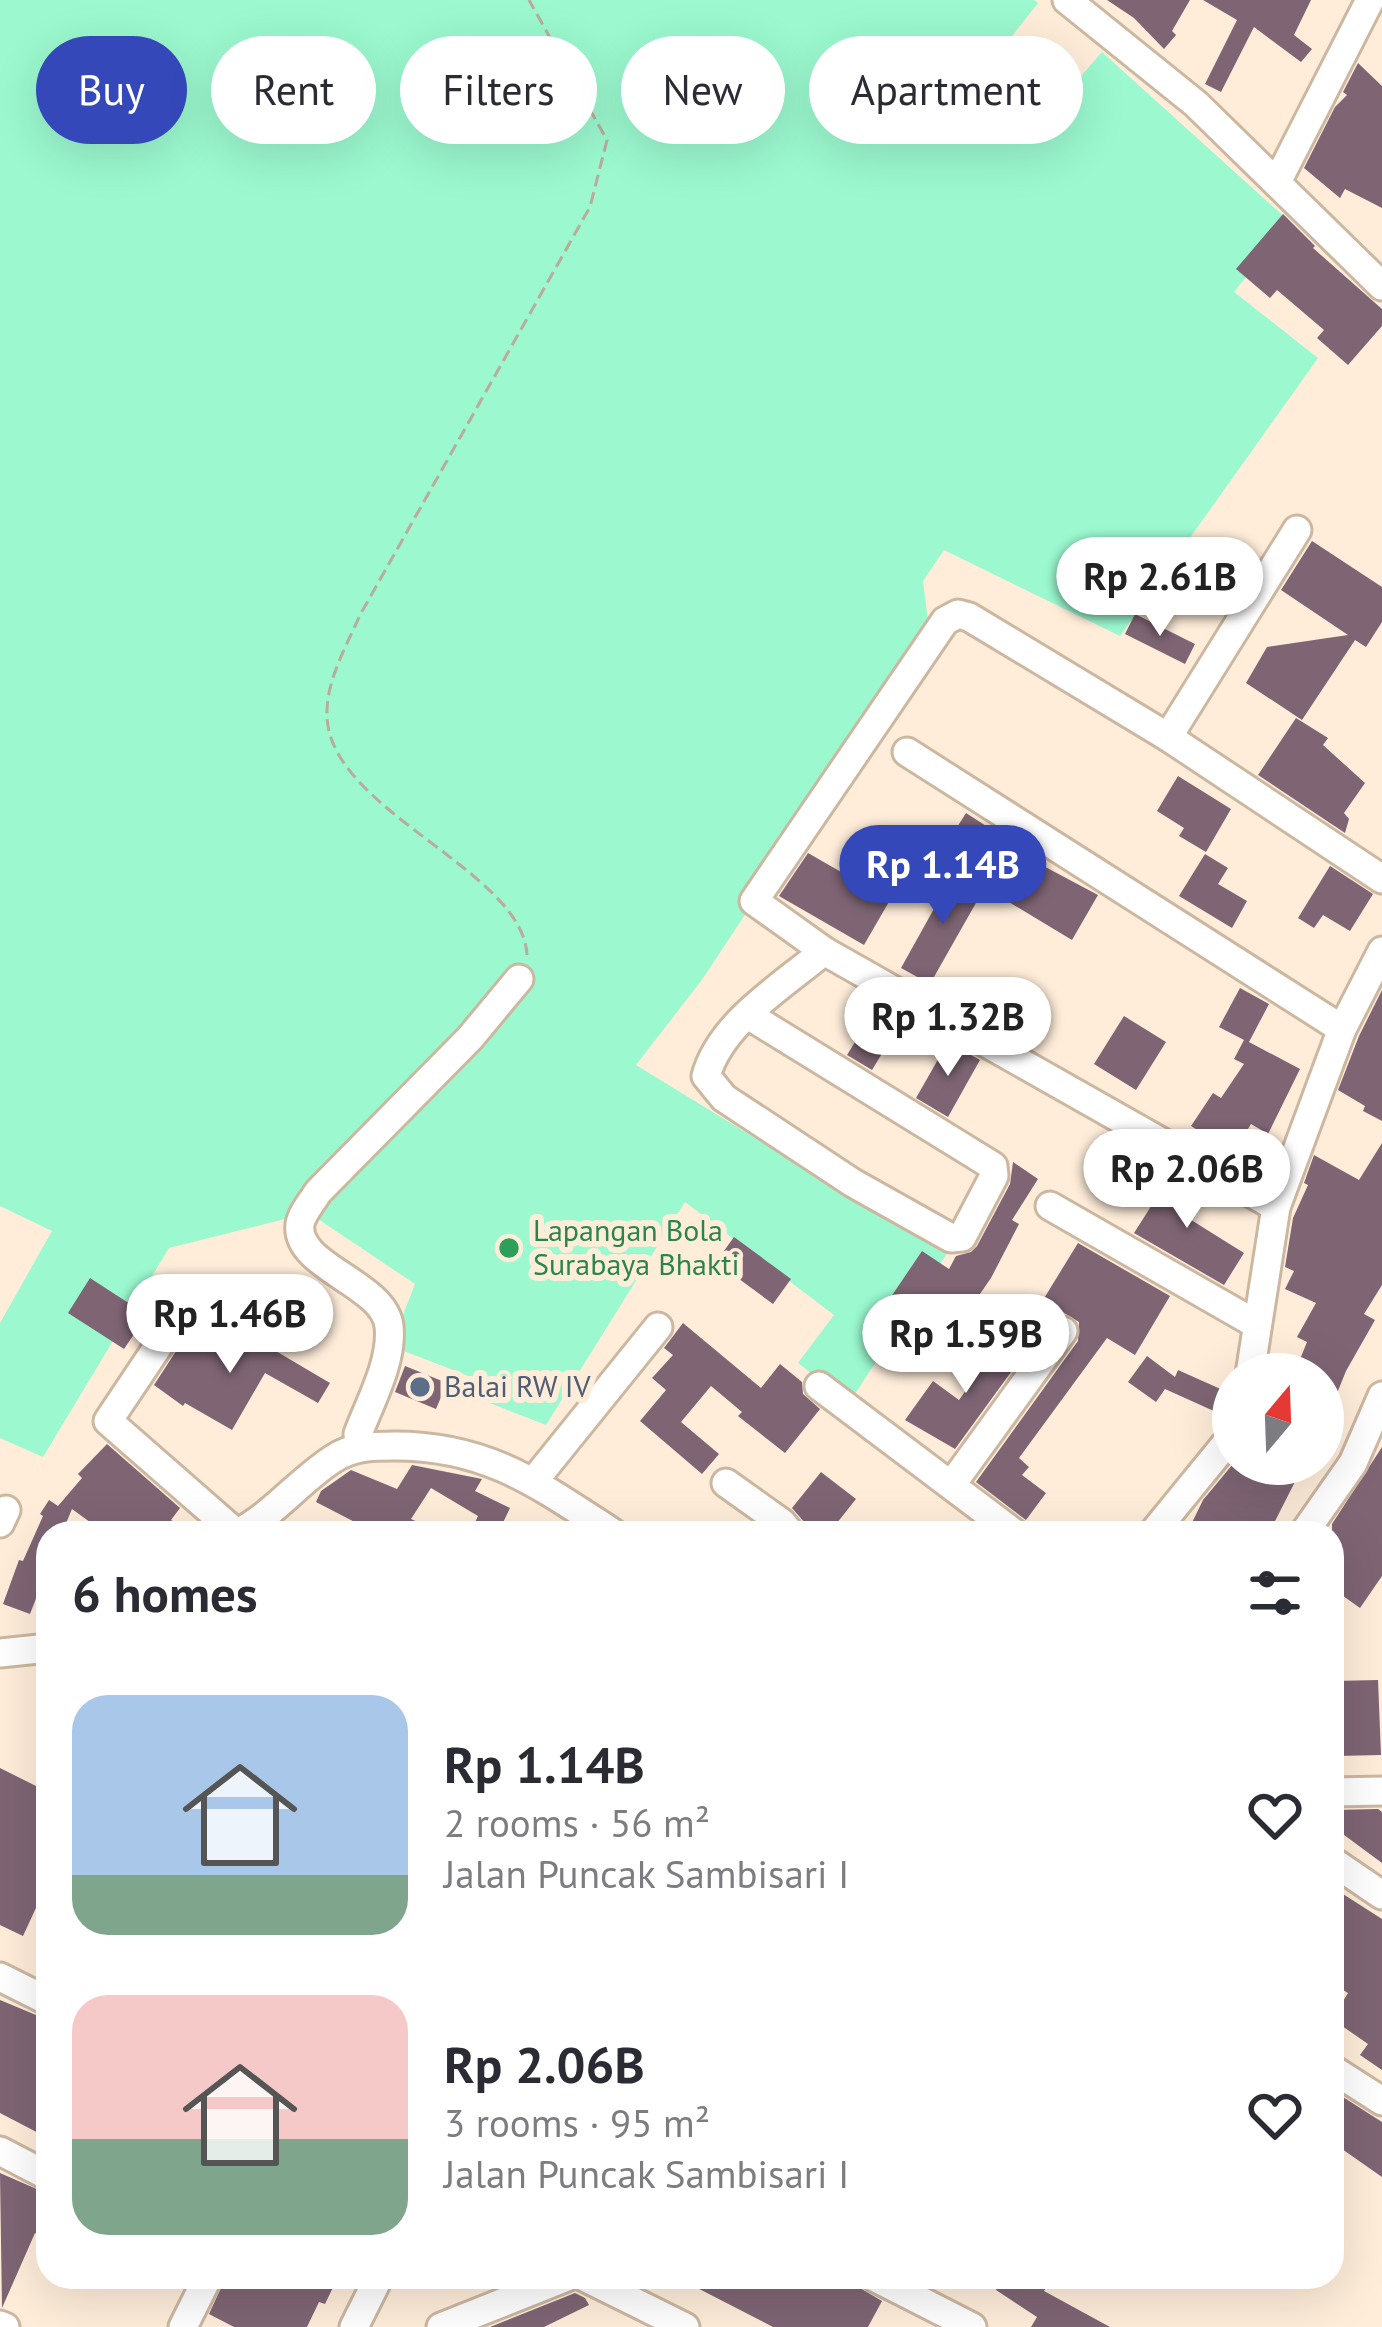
<!DOCTYPE html>
<meta charset="utf-8">
<style>
:root{--surface:#fff;--page:#f7f7f7;--text:#2b2b33;--muted:#7c7c81;--accent:#3448ba}
body{margin:0;font-family:"PT Sans",sans-serif;background:var(--page);color:var(--text);height:100vh;display:flex;flex-direction:column;font-size:45px;white-space:nowrap}
*{box-sizing:border-box;margin:0}
p{font-size:39px;color:var(--muted)}
.icon{flex:none;width:66px;height:66px;fill:none;stroke:currentColor;stroke-width:2;stroke-linecap:round;stroke-linejoin:round}
.map{position:relative;flex:1;overflow:hidden}
.panel{position:absolute;left:36px;top:1521px;width:1308px;height:768px;display:flex;flex-direction:column;background:var(--surface);border-radius:36px;box-shadow:0 12px 48px #0002}
.panel>*{flex:none}
.banner{position:absolute;left:36px;top:36px;width:1311px;height:108px;display:flex;gap:24px}
.needle{width:78px;rotate:19deg}
.tools{position:absolute;left:1212px;top:1353px;display:grid;gap:24px}
.tools a{display:grid;place-items:center;width:132px;height:132px;border-radius:50%;background:var(--surface);box-shadow:0 12px 48px #0002;font-size:60px}
.price{position:absolute;translate:-50% -102px;padding:0 27px;border-radius:42px;background:#fff;color:#222;font-size:39px;line-height:78px;filter:drop-shadow(0 3px 6px #0008)}
.price::after{content:'';position:absolute;left:50%;top:72px;width:36px;height:27px;margin-left:-18px;background:inherit;clip-path:polygon(0 0,100% 0,50% 100%)}
.price.on{background:var(--accent);color:#fff}
ul{padding:0;list-style:none}
li{display:flex;align-items:center;gap:36px;height:300px;padding:0 36px}
li span{display:grid;place-items:center;flex:none;width:336px;height:240px;border-radius:36px;color:#555}
li>.icon{margin-inline-start:auto}
span .icon{width:144px;height:144px;fill:#fffc;stroke-width:1}
li b{font-size:51px}
h2{display:flex;justify-content:space-between;align-items:center;height:144px;padding:0 36px;font-size:51px}
.chip{padding:0 42px;border-radius:54px;background:var(--surface);box-shadow:0 12px 48px #0002;font-size:42px;line-height:108px}
.chip.on{background:var(--accent);color:#fff}
.map>svg:first-child{display:block}
.green{fill:#9bf8cf}
.building{fill:#7f6574}
.lines{fill:none;stroke-linecap:round;stroke-linejoin:round}
.minor-casing{stroke:#ccb7a0;stroke-width:33}
.path{stroke:#baac9c;stroke-width:3;stroke-dasharray:12 6;stroke-linecap:butt}
.minor{stroke:#fff;stroke-width:27}
.leisure-dot{fill:#2e9e5b;stroke:#ffedda;stroke-width:4.5}
.service-dot{fill:#5c6f8a;stroke:#ffedda;stroke-width:4.5}
.labels{text-anchor:middle;stroke-width:12;stroke-linejoin:round;paint-order:stroke}
.leisure-label{font-size:30px;fill:#27864d;stroke:#ffedda;text-anchor:start}
.service-label{font-size:30px;fill:#4e5e75;stroke:#ffedda;text-anchor:start}
</style>
<div class="map">
<svg width="1382" height="2327" viewBox="0 0 1382 2327">
<rect width="100%" height="100%" fill="#ffedda"/>
<path class="green" d="M0,0H1034L1038,3L991,63L1055,106L1102,52L1290,222L1234,292L1318,358L1120,636L944,550L923,581L928,621L858,744L701,981L636,1065L900,1227L908,1218L952,1246L849,1403L798,1363L834,1315L685,1202L546,1425L464,1393L471,1377L391,1346L415,1284L309,1213L169,1248L43,1457L0,1438V1323L52,1231L0,1206Z"/>
<g class="building">
<path d="M1107,0H1190L1172,31L1176,35L1164,49L1134,18Z"/>
<path d="M1203,0H1311L1294,35L1312,49L1301,62L1254,27L1221,92L1205,84L1237,20Z"/>
<path d="M1358,63L1382,86V208L1345,189L1340,198L1304,168L1335,107L1347,95L1343,92Z"/>
<path d="M1283,214L1315,246L1313,248L1382,309V326L1348,365L1317,338L1324,330L1277,290L1270,298L1236,269Z"/>
<path d="M1312,541L1382,587V622L1366,647L1355,640L1302,720L1246,683L1267,647L1348,635L1281,590Z"/>
<path d="M1135,614L1195,644L1185,664L1125,634Z"/>
<path d="M1296,718L1328,738L1323,745L1365,783L1344,813L1349,819L1345,833L1258,775Z"/>
<path d="M1178,776L1231,809L1206,852L1179,836L1184,828L1157,811Z"/>
<path d="M966,813L994,831L973,866L944,848Z"/>
<path d="M1021,846L1038,857L1036,862L1098,895L1072,940L994,893Z"/>
<path d="M808,853L890,900L864,945L779,896Z"/>
<path d="M1205,854L1228,868L1218,884L1247,901L1232,928L1179,896Z"/>
<path d="M1330,866L1373,894L1350,931L1323,915L1314,928L1298,918Z"/>
<path d="M955,871L985,887L930,984L901,968Z"/>
<path d="M1240,988L1269,1004L1249,1042L1300,1069L1268,1134L1251,1124L1237,1147L1218,1137L1215,1141L1191,1126L1213,1093L1221,1098L1244,1064L1234,1059L1244,1040L1219,1027Z"/>
<path d="M1382,990V1121L1363,1111L1365,1106L1338,1090L1359,1036Z"/>
<path d="M879,1003L904,1017L872,1070L847,1055Z"/>
<path d="M1124,1016L1166,1042L1136,1090L1094,1064Z"/>
<path d="M948,1042L980,1060L948,1117L916,1098Z"/>
<path d="M1382,1143V1285L1364,1314L1375,1320L1346,1371L1323,1428V1374H1294L1307,1342L1297,1337L1316,1303L1285,1289L1294,1271L1285,1267L1293,1218L1308,1185L1304,1183L1314,1155L1359,1180Z"/>
<path d="M1013,1162L1038,1179L1012,1220L1019,1224L991,1278L933,1362L874,1322L922,1251L949,1269L956,1256L971,1252L977,1246L1010,1184Z"/>
<path d="M1169,1169L1204,1193L1188,1218L1244,1253L1224,1285L1134,1233L1164,1186L1159,1183Z"/>
<path d="M734,1237L791,1279L773,1304L716,1262Z"/>
<path d="M1078,1243L1170,1296L1135,1355L1107,1338L1019,1458L1029,1467L1022,1475L1046,1493L1026,1520L976,1482L1078,1341L1079,1322L1043,1300Z"/>
<path d="M90,1278L147,1315L124,1349L68,1313Z"/>
<path d="M683,1323L761,1388L780,1364L802,1382L803,1394L820,1409L785,1453L738,1416L742,1412L711,1386L681,1422L719,1454L702,1474L640,1421L666,1390L652,1378L673,1355L664,1348Z"/>
<path d="M193,1325L235,1354L247,1334L330,1383L318,1403L265,1373L232,1430L185,1403L183,1406L154,1385Z"/>
<path d="M1008,1331L1030,1346L955,1449L905,1420L933,1381L959,1400Z"/>
<path d="M1147,1356L1175,1377L1178,1370L1225,1391L1216,1412L1165,1389L1156,1402L1128,1382Z"/>
<path d="M405,1366L447,1383L436,1409L395,1392Z"/>
<path d="M107,1444L180,1508L171,1520L174,1522L164,1533H105L72,1509L62,1533H48V1568L30,1614L3,1604L19,1560L23,1561L43,1516L40,1514L49,1500L58,1506L82,1478L78,1474Z"/>
<path d="M1382,1447V1576L1360,1608L1332,1588V1524Z"/>
<path d="M1233,1464H1304L1269,1533L1250,1526L1246,1533H1187L1203,1500Z"/>
<path d="M412,1465L482,1479L475,1491L510,1508L498,1533H470L478,1516L431,1488L411,1519L443,1533H376L316,1502L321,1491L351,1470L397,1489Z"/>
<path d="M821,1472L856,1499L829,1533H821L805,1523L792,1508Z"/>
<path d="M1378,1680L1381,1755L1336,1756L1334,1681Z"/>
<path d="M0,1768L48,1792V1900L41,1897L23,1936L0,1925Z"/>
<path d="M1378,1809L1382,1812V1863L1332,1826L1335,1810Z"/>
<path d="M1332,1887L1382,1919V2070L1360,2055L1368,2044L1332,2019L1348,1993L1332,1983V1960L1343,1940L1332,1933Z"/>
<path d="M0,2000L48,2020V2138L0,2113Z"/>
<path d="M1332,2090L1382,2122V2177L1332,2142Z"/>
<path d="M0,2173L48,2194V2215L39,2235L35,2233L2,2308Z"/>
<path d="M226,2277H338L325,2304L319,2302L307,2327H234L209,2314Z"/>
<path d="M676,2277H856L860,2288L882,2301L868,2327H773Z"/>
<path d="M1003,2277H1035L1048,2284L1044,2291L1110,2327H1031L1037,2317L996,2290Z"/>
<path d="M575,2293L585,2298L589,2305L544,2327H490Z"/>
</g>
<g class="lines">
<defs>
<g id="minor">
<path d="M1067,0L1196,104L1382,286"/>
<path d="M1277,182L1370,0"/>
<path d="M1168,737L1297,530"/>
<path d="M907,752L1342,1029"/>
<path d="M748,1015L993,1166L994,1176L962,1237L951,1238L853,1183L724,1098L706,1076C721,1022 784,985 824,951"/>
<path d="M1050,1206L1256,1324"/>
<path d="M1276,1207L824,951L754,901L945,621L958,614L969,617L1168,737L1382,879"/>
<path d="M177,1318L108,1421L236,1533"/>
<path d="M1250,1374L1276,1207L1342,1029L1382,951"/>
<path d="M819,1386L1014,1533"/>
<path d="M359,1447L358,1434C370,1402 393,1361 389,1326C384,1283 294,1267 300,1224C302,1213 312,1202 318,1192L470,1038L519,979"/>
<path d="M533,1482L658,1327"/>
<path d="M726,1483L782,1523L790,1533"/>
<path d="M952,1484L1063,1331"/>
<path d="M0,1523L6,1510"/>
<path d="M238,1533C274,1514 299,1481 333,1459C352,1446 372,1446 395,1446C488,1446 539,1485 613,1533"/>
<path d="M1153,1533L1233,1435"/>
<path d="M1304,1533L1353,1463L1382,1396"/>
<path d="M0,1653L48,1648"/>
<path d="M1332,1792L1382,1791"/>
<path d="M1332,1861L1382,1895"/>
<path d="M0,1977L48,2001"/>
<path d="M1332,2069L1382,2101"/>
<path d="M0,2151L48,2176"/>
<path d="M584,2277L685,2327"/>
<path d="M874,2277L972,2327"/>
<path d="M0,2325L5,2327"/>
<path d="M183,2327L208,2277"/>
<path d="M354,2327L379,2277"/>
<path d="M441,2327L567,2277"/>
</g>
</defs>
<use href="#minor" class="minor-casing"/>
<path class="path" d="M527,955C523,869 324,809 327,712C327,679 347,645 360,615L590,207L607,140L529,0"/>
<use href="#minor" class="minor"/>
</g>
<circle class="leisure-dot" cx="509" cy="1248" r="12"/>
<circle class="service-dot" cx="420" cy="1387" r="12"/>
<g class="labels">
<g class="leisure-label">
<text x="533" y="1241">Lapangan Bola<tspan x="533" dy="34">Surabaya Bhakti</tspan></text>
</g>
<g class="service-label">
<text x="444" y="1397">Balai RW IV</text>
</g>
</g>
</svg>
<div class="tools">
<a><svg class="needle" viewBox="-14 -14 28 28"><path d="M0-13l5 13h-10z" fill="#e53935"/><path d="M0 13l5-13h-10z" fill="#7c7c81"/></svg></a>
</div>
<b class="price" style="left:1160px;top:639px">Rp 2.61B</b>
<b class="price on" style="left:943px;top:927px">Rp 1.14B</b>
<b class="price" style="left:948px;top:1079px">Rp 1.32B</b>
<b class="price" style="left:1187px;top:1231px">Rp 2.06B</b>
<b class="price" style="left:230px;top:1376px">Rp 1.46B</b>
<b class="price" style="left:966px;top:1396px">Rp 1.59B</b>
<div class="banner">
<a class="chip on">Buy</a>
<a class="chip">Rent</a>
<a class="chip">Filters</a>
<a class="chip">New</a>
<a class="chip">Apartment</a>
</div>
<section class="panel">
<h2>6 homes<svg class="icon" aria-label="filters" viewBox="0 0 24 24"><path d="M4 7h16M4 17h16"/><circle cx="9" cy="7" r="2"/><circle cx="15" cy="17" r="2"/></svg></h2>
<ul>
<li><span style="background:linear-gradient(#a9c7e8 75%,#7fa58c 0)"><svg class="icon" aria-label="home" viewBox="0 0 24 24"><path d="M3 11l9-7 9 7M6 9v11h12V9"/></svg></span><div><b>Rp 1.14B</b><p>2 rooms · 56 m²</p><p>Jalan Puncak Sambisari I</p></div><svg class="icon" aria-label="heart" viewBox="0 0 24 24"><path d="M12 20l-8-8c-3-5 5-10 8-4 3-6 11-1 8 4z"/></svg></li>
<li><span style="background:linear-gradient(#f6c9c9 60%,#7fa58c 0)"><svg class="icon" aria-label="home" viewBox="0 0 24 24"><path d="M3 11l9-7 9 7M6 9v11h12V9"/></svg></span><div><b>Rp 2.06B</b><p>3 rooms · 95 m²</p><p>Jalan Puncak Sambisari I</p></div><svg class="icon" aria-label="heart" viewBox="0 0 24 24"><path d="M12 20l-8-8c-3-5 5-10 8-4 3-6 11-1 8 4z"/></svg></li>
</ul>
</section>
</div>
